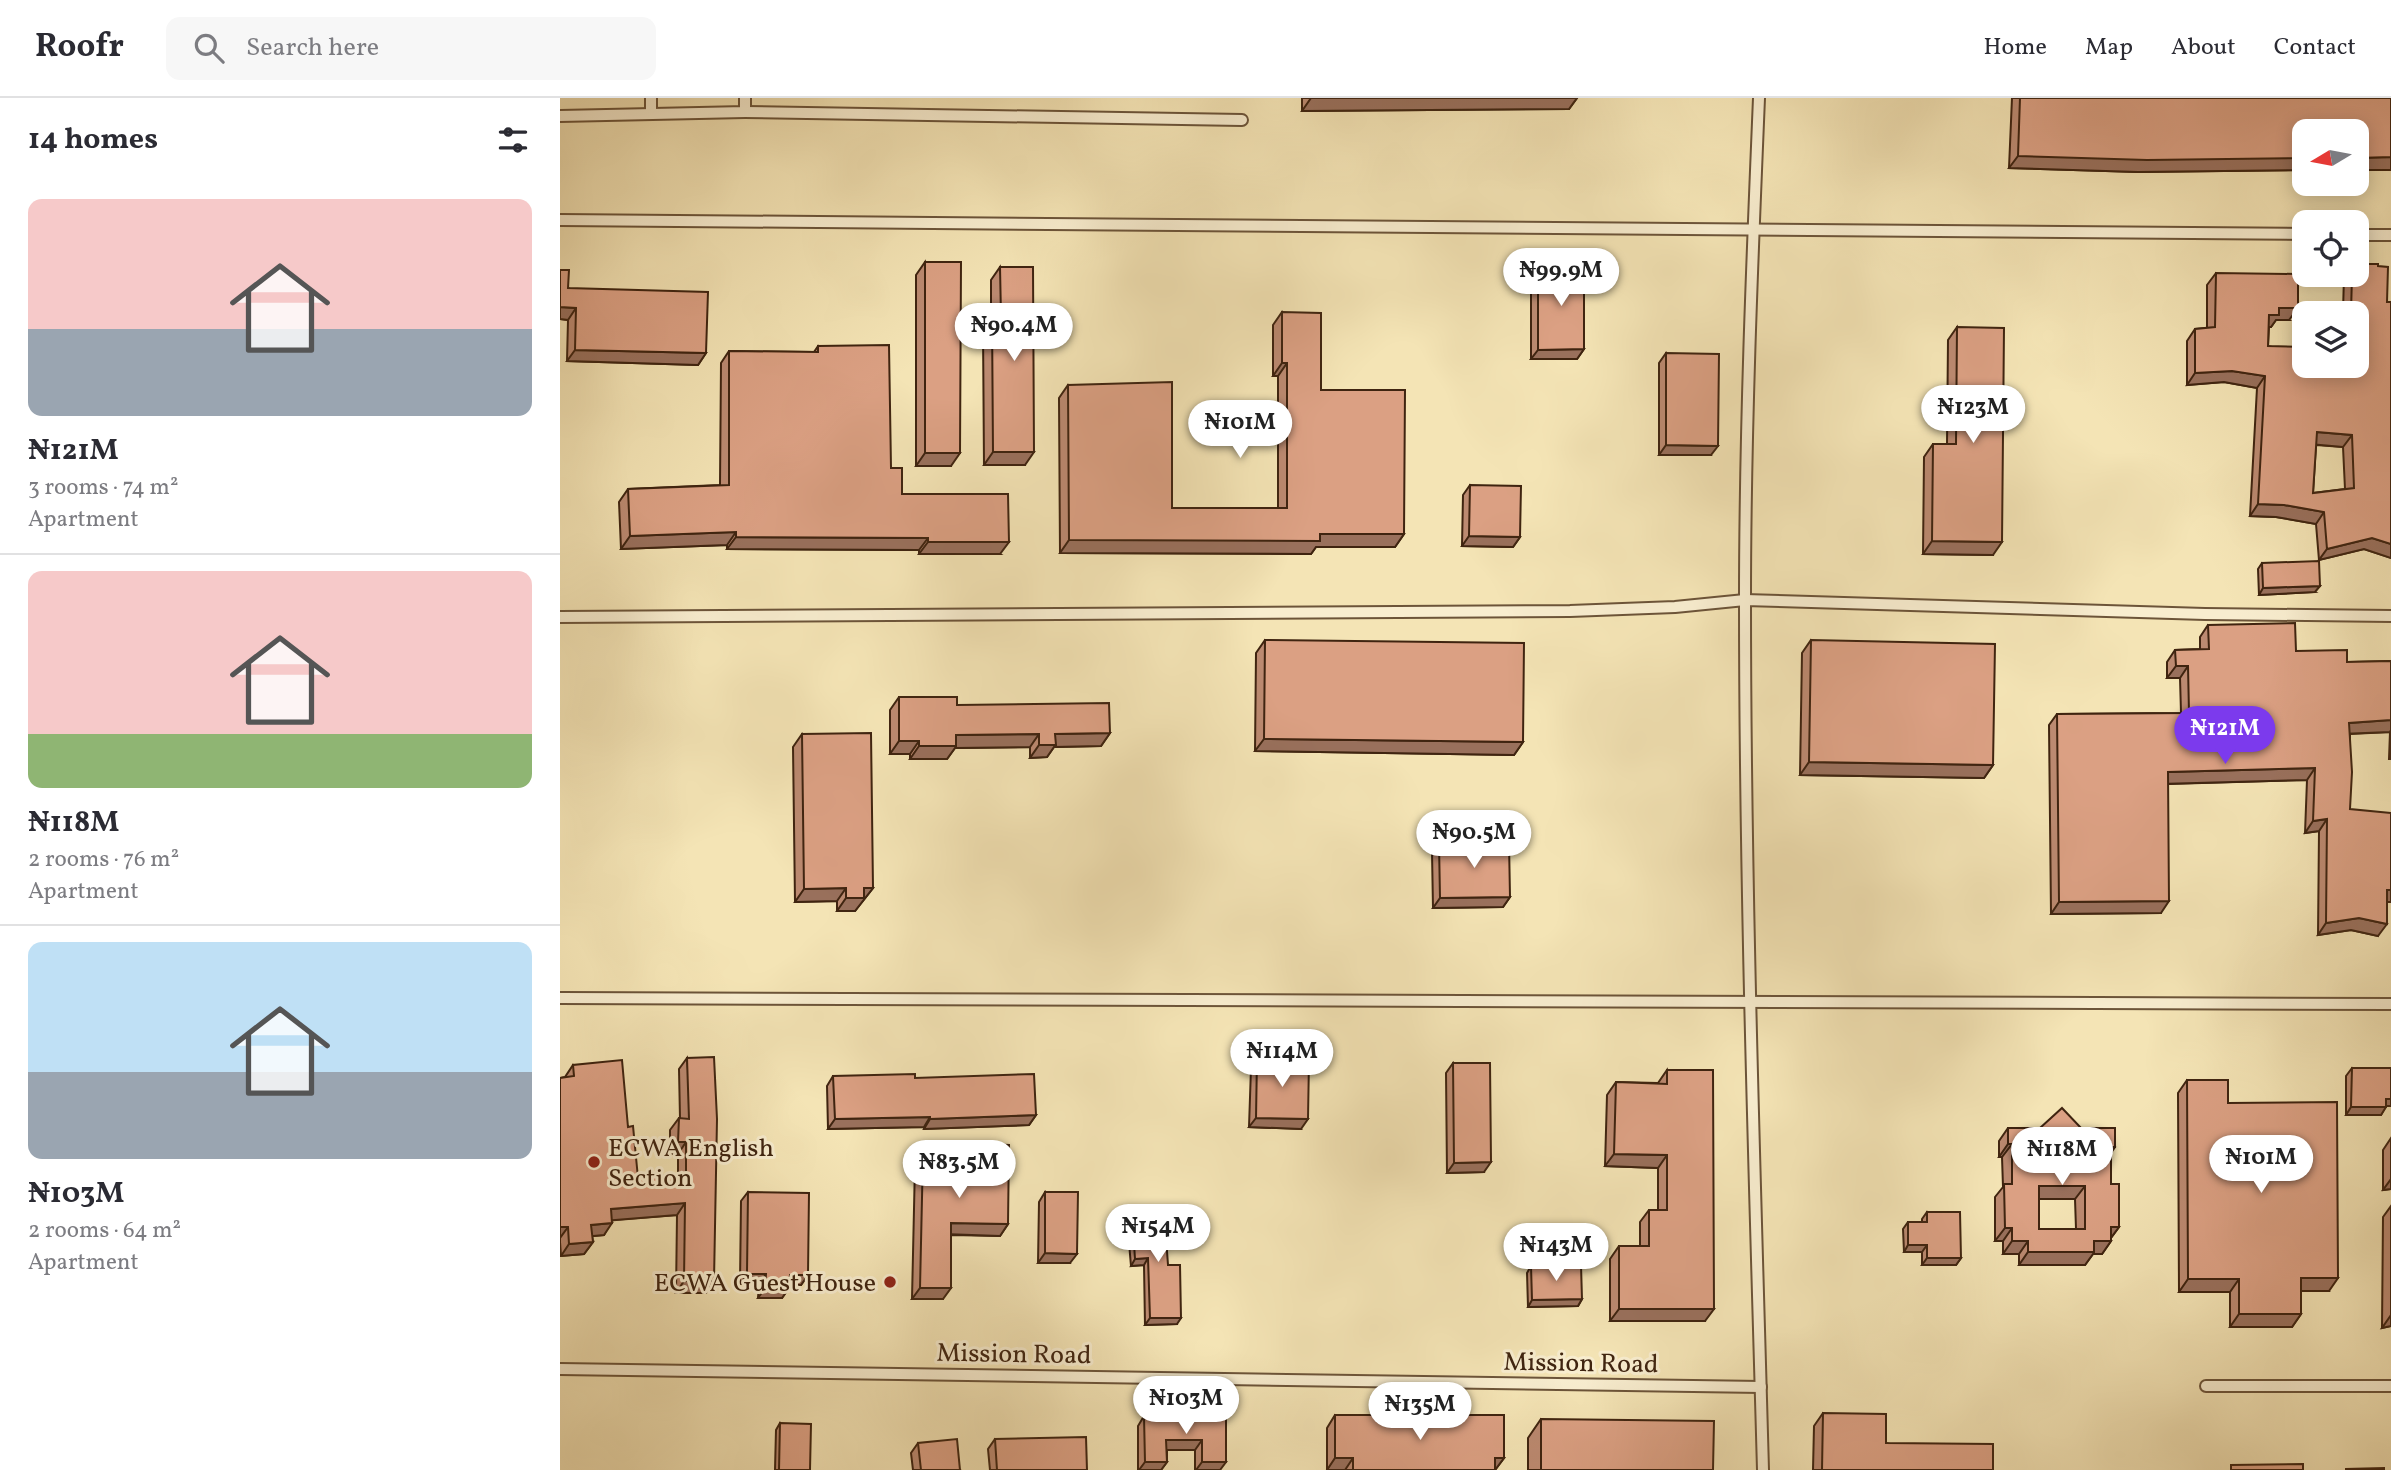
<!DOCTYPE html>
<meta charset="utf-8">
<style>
:root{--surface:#fff;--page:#f7f7f7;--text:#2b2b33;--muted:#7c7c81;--line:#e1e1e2;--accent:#7c3aed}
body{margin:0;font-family:Vollkorn,serif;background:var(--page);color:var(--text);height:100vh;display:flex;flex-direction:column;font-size:26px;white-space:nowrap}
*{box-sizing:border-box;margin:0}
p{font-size:23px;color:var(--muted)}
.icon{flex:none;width:38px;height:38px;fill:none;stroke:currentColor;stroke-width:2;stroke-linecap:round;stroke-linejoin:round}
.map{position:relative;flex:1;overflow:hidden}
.sheet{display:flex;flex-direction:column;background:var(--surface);width:560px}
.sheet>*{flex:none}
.needle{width:46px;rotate:260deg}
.fabs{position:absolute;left:1732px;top:21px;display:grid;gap:14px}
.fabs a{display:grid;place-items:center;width:77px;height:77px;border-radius:14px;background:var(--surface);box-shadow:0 4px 18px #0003;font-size:35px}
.price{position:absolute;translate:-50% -60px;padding:0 16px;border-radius:24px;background:#fff;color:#222;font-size:23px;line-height:46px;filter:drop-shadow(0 2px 4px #0008)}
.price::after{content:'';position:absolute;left:50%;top:42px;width:21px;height:16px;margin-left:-10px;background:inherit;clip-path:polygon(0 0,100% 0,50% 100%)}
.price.active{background:var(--accent);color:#fff}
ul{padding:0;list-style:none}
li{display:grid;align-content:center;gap:14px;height:371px;padding:0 28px}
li+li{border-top:2px solid var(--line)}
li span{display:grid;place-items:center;height:217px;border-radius:14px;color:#555}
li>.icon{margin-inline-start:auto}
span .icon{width:126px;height:126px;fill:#fffc;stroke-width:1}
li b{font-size:30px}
h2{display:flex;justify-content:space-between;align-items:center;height:84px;padding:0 28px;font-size:30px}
header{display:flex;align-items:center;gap:42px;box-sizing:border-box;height:98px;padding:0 35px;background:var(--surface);border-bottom:2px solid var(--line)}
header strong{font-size:33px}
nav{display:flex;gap:38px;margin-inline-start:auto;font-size:24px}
.search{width:490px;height:63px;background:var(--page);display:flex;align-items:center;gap:18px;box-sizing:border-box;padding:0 24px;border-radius:14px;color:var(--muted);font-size:26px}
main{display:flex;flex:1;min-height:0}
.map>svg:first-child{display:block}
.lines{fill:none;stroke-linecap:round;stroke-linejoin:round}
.lane-casing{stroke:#6c5439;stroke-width:14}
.lane{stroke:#f8edcf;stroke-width:10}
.wall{fill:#bc8a71;stroke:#3f2410;stroke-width:2;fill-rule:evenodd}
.shaded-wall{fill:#99705c;stroke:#3f2410;stroke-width:2}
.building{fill:#dba083;stroke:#3f2410;stroke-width:2;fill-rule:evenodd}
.poi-dot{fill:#8f2418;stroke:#f8edcf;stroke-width:2.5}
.labels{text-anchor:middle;stroke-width:6;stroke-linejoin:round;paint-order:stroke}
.poi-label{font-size:26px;fill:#3f2410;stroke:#f8edcf;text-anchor:start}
.street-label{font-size:26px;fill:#3f2410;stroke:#f8edcf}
</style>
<header>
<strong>Roofr</strong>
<div class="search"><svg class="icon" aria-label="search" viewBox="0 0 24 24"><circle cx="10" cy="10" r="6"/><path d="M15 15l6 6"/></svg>Search here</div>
<nav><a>Home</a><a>Map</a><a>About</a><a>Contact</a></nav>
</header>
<main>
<section class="sheet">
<h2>14 homes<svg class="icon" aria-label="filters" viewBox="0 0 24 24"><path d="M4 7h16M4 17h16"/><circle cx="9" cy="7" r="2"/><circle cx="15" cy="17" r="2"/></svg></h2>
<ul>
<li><span style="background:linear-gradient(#f6c9c9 60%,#9aa5b1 0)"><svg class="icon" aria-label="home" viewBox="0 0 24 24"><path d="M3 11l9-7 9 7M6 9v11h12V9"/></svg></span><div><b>₦121M</b><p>3 rooms · 74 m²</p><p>Apartment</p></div></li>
<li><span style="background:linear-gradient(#f6c9c9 75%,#8fb573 0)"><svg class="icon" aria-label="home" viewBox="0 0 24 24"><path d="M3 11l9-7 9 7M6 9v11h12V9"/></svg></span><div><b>₦118M</b><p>2 rooms · 76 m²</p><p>Apartment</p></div></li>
<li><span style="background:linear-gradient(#bfe0f5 60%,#9aa5b1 0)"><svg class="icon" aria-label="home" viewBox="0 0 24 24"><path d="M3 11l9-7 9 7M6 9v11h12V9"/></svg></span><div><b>₦103M</b><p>2 rooms · 64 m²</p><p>Apartment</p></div></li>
</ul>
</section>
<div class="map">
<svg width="1831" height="1372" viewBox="0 0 1831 1372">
<rect width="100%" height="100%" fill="#f4e4b5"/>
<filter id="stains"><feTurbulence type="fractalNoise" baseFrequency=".00286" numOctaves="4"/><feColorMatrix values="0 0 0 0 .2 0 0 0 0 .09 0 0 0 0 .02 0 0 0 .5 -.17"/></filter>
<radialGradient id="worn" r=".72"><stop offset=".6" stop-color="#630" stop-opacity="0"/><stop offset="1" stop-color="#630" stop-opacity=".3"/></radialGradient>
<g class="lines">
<defs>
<g id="lane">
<path d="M1199,0C1192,167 1185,336 1185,503C1185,793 1195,1083 1203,1372"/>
<path d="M185,14L682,22"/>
<path d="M91,16V0"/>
<path d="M0,18L185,14V0"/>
<path d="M0,122L1745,136"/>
<path d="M1797,137H1831"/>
<path d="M0,519L1010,513L1115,509L1185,502L1645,516L1831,518"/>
<path d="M0,900L1831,906"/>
<path d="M0,1271L1201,1289"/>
<path d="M1646,1288H1831"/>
</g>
</defs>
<use href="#lane" class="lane-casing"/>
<use href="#lane" class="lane"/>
</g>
<g class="wall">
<path d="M742,0H1017L1009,11L742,13Z"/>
<path d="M1452,0H1831L1745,33V72L1578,74L1449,70Z"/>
<path d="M365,164L391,368H356V177Z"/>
<path d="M440,169L465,367H424L423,231L431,220V182Z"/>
<path d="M978,169L1024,251L1017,261H971V179Z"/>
<path d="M0,172L8,190L146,255L138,267L7,263L8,222L0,221Z"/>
<path d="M1656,175L1729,222H1716L1711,229H1709L1708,248L1797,268V215H1783L1784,177H1797L1827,204H1831V460L1804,451L1759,462L1756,426L1716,419L1690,418L1697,290L1664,284L1627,287V243L1635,231L1647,230V187ZM1756,347L1783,349L1785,391L1753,395Z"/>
<path d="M722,214L761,292L844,436L835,449H756L751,456L500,455L499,300L508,287L612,410H718V278H713V227Z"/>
<path d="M1397,229L1433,457L1363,456L1364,359L1373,346H1387L1388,242Z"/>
<path d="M258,248L331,370L342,396L440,456H359V452L167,451V447L61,451L59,404L68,391L160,387L161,265L169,253L254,254Z"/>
<path d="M1106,255L1151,357H1099V265Z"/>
<path d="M910,387L960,439L953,449L902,448L903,397Z"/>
<path d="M1702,465L1755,494L1699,497L1698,471Z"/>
<path d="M1648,527L1736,553L1787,564L1831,563V661H1829L1830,634L1790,636V711L1827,804L1818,838L1791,832L1758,837L1759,733L1745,735L1747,682L1608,686L1601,815L1491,816L1489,627L1497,616L1621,615L1620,580H1607V564L1615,552L1640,551V539Z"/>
<path d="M705,542L963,644L954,657L695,653L696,555Z"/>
<path d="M1251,542L1433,667L1424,680L1240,677L1242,555Z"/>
<path d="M339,599L397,607L550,635L541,648L494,649L487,659L470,660V649L395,650L387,661H350V656H330V612Z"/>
<path d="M242,636L313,790L295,813H277V803L235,804L233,649Z"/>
<path d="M879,745L950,799L943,809L873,810L872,754Z"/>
<path d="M127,960L146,1195H116L117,1117L52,1122L44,1137L32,1138L33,1144L24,1156L1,1158L0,1144V980L5,979L13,967L68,1029L78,1080L118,1076V1056H110V1032L119,1020H120L119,971Z"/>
<path d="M697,960L741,1031L689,1029L691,970Z"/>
<path d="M893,965L924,1074L887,1075L886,975Z"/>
<path d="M1792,970L1826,1008L1821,1017H1786V978Z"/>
<path d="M1107,972L1145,1223H1050V1161L1059,1148H1080V1124L1089,1112H1098V1070L1045,1068L1047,997L1056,984L1098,985Z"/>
<path d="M273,978L355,980L476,1017L469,1027L364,1031V1029L268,1031L267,988Z"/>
<path d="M1627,982L1668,1005L1769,1193H1741V1216L1732,1229H1670V1194H1619L1618,995Z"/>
<path d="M1448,1030H1521L1555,1049L1551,1055V1086L1559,1129L1551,1140V1143L1542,1156H1533L1525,1167H1459V1156H1443V1143H1435V1099L1443,1089L1442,1059H1439V1043ZM1479,1101H1515L1516,1131H1479Z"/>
<path d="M1831,1040V1091L1823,1092V1052Z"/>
<path d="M371,1044L448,1126L440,1138L391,1137L383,1201H352L355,1066Z"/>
<path d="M188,1094L248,1177L241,1187H229V1190L222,1200H198L199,1186H180L181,1103Z"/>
<path d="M485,1094L510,1165H478L479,1104Z"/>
<path d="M1831,1108V1228L1822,1230L1823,1119Z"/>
<path d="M1367,1114L1401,1160L1396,1167H1362V1154H1344L1343,1131L1348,1124H1362V1121Z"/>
<path d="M572,1115L608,1167L617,1226L585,1227L584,1167L571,1168L567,1121Z"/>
<path d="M971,1168L1022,1201L1018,1208L968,1209L967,1175Z"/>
<path d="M1263,1315L1326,1345L1433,1372H1253L1254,1328Z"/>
<path d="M775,1317L944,1360L935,1372H767V1330Z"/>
<path d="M584,1318H666L660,1372H635V1352H607V1364L601,1372H578V1328Z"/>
<path d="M981,1321L1153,1372H968V1340Z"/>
<path d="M220,1325L250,1372H215L216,1332Z"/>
<path d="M435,1341L527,1372H430L428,1351Z"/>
<path d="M358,1345L400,1372H353L351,1355Z"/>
</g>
<g class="shaded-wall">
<path d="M751,0H1017L1009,11L742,13Z"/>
<path d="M1458,58L1745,60V72L1578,74L1449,70Z"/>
<path d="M1831,59V72H1797V60Z"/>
<path d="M0,209L16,210L8,222L0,221Z"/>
<path d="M1719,210H1738L1729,222H1716L1711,229H1700L1709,217Z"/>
<path d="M1024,251L1017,261H971L978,252Z"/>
<path d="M15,252L146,255L138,267L7,263Z"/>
<path d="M722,265H727L718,278H713Z"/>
<path d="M1672,273L1705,278L1697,290L1664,284L1627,287L1635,275Z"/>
<path d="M1757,334L1792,337L1783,349L1749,346Z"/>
<path d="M1106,347L1158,348L1151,357H1099Z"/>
<path d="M433,354H474L465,367H424Z"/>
<path d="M365,355H400L391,368H356Z"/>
<path d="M1698,406L1724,407L1764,414L1756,426L1716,419L1690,418Z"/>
<path d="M176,434L167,447L61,451L70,438Z"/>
<path d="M760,436H844L835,449H756L751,456L500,455L509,442Z"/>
<path d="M909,438L960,439L953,449L902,448Z"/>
<path d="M176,439L368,440L359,452L167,451Z"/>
<path d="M1812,440L1831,446V460L1804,451L1759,462L1767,451Z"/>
<path d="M1372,443L1442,444L1433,457L1363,456Z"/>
<path d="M368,444H449L440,456H359Z"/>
<path d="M1760,488L1755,494L1699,497L1703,490Z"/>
<path d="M1616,568H1628L1620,580H1607Z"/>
<path d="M1831,622V632L1830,634L1781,636L1789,625Z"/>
<path d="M550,635L541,648L494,649L487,659L470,660L479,647L495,636Z"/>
<path d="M479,636L470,649L395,650L387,661H350L359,648L396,637Z"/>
<path d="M704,641L963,644L954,657L695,653Z"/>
<path d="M339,643H359L350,656H330Z"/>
<path d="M1249,664L1433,667L1424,680L1240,677Z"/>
<path d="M1755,670L1747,682L1600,686L1608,674Z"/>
<path d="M1767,721L1759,733L1745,735L1753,723Z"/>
<path d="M286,790L277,803L235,804L244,791Z"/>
<path d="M304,790H313L295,813H277L286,800Z"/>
<path d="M1827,792H1831V804H1819Z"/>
<path d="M950,799L943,809L873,810L880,800Z"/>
<path d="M1609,803L1601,815L1491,816L1499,804Z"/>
<path d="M1799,820L1827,826L1818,838L1791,832L1758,837L1766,825Z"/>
<path d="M1826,1001H1831V1008H1821Z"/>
<path d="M1791,1009H1826L1821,1017H1786Z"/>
<path d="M476,1017L469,1027L364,1031L370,1021Z"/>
<path d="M370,1019L364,1029L268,1031L275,1021Z"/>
<path d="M696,1020L748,1021L741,1031L689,1029Z"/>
<path d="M118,1044H126L118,1056H110Z"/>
<path d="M1448,1046H1452L1442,1059H1439Z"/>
<path d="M1054,1056L1107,1057L1098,1070L1045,1068Z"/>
<path d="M931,1064L924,1074L887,1075L894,1065Z"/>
<path d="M1831,1081V1091L1823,1092Z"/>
<path d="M1479,1088H1525L1515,1101H1470Z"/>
<path d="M125,1105L117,1117L43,1123L51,1111Z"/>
<path d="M52,1125L44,1137L23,1139L31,1127Z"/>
<path d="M391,1125L448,1126L440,1138L383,1136Z"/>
<path d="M0,1129H8L0,1140Z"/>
<path d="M1551,1129H1559L1550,1141Z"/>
<path d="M1445,1130H1452L1443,1143H1435Z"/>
<path d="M1452,1143H1468L1459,1156H1443Z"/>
<path d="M1534,1143H1551L1542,1156H1533L1525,1167H1459L1468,1154Z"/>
<path d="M33,1144L24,1156L1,1158L9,1146Z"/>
<path d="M1348,1147H1367L1362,1154H1344Z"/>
<path d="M485,1155L517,1156L510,1165H478Z"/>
<path d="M588,1160L584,1167L571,1168L575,1161Z"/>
<path d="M1367,1160H1401L1396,1167H1362Z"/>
<path d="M187,1176H206L199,1186H180Z"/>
<path d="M230,1177H248L241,1187H223Z"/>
<path d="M1741,1180H1778L1769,1193H1732Z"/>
<path d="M1628,1181H1679L1670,1194H1619Z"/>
<path d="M124,1183H154L146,1195H116Z"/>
<path d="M205,1190H229L222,1200H198Z"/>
<path d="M360,1190H391L383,1201H352Z"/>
<path d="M1022,1201L1018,1208L968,1209L972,1202Z"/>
<path d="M1059,1211H1154L1145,1223H1050Z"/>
<path d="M1679,1216H1741L1732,1229H1670Z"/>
<path d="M1831,1217V1228L1822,1230Z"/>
<path d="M590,1220H621L617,1226L585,1227Z"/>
<path d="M606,1342H642L635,1352H600Z"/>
<path d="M775,1360H793L785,1372H767Z"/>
<path d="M935,1360H944L935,1372Z"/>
<path d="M585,1364H607L601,1372H579Z"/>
<path d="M642,1364H666L660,1372H636Z"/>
</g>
<g class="building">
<path d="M1460,0H1831V59L1797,60V33H1745V60L1587,62L1458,58Z"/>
<path d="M365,164H401L400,355H365Z"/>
<path d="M1797,166H1818V168L1828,169L1827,204H1831V446L1812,440L1767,451L1764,414L1724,407L1698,406L1705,278L1672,273L1635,275V231L1655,229L1656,175L1738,176V210H1719V217H1709L1708,248L1745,249V268H1797V215H1791L1792,177H1797ZM1757,334L1792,337L1794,390L1753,395Z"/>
<path d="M440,169H473L474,354H433L432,218H441Z"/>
<path d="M978,169H1024V251L978,252Z"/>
<path d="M0,172H9L8,190L148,194L146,255L15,252L16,210L0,209Z"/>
<path d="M722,214L761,215V292H845L844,436H760V443L509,442L508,287L612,284V410H727V265H722Z"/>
<path d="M1397,229L1444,230L1442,444L1372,443L1373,346H1396Z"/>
<path d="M329,247L331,370H342V396H448L449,444H368V440L176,439V434L70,438L68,391L169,387V253L258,254V248Z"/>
<path d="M1106,255L1159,256L1158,348L1106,347Z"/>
<path d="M910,387L961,388L960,439L909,438Z"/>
<path d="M1759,463L1760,488L1703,490L1702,465Z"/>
<path d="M1735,525L1736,553L1787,552V564L1831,563V622L1789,625L1792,674L1790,711L1831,715V792H1827V826L1799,820L1766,825L1767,721L1753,723L1755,670L1608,674L1609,803L1499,804L1497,616L1629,615L1628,568H1616L1615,552L1649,551L1648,527Z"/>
<path d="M705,542L964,545L963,644L704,641Z"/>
<path d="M1251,542L1435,546L1433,667L1249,664Z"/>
<path d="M339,599H397V607L549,605L550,635L495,636L496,647H479V636L396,637V648H359V643H339Z"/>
<path d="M311,635L313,790H304V800H286V790L244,791L242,636Z"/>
<path d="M949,744L950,799L880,800L879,745Z"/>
<path d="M154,959L157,1021L154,1183H124L125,1105L51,1111L52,1125L31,1127L33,1144L9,1146L8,1129H0V980L14,978L13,967L62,962L68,1029L73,1028L78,1080L126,1076V1044H118L119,1020L129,1021L127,960Z"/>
<path d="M697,960L749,962L748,1021L696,1020Z"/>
<path d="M893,965H930L931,1064L894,1065Z"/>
<path d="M1792,970H1831V1001H1826V1009H1791Z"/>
<path d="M1107,972H1153L1154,1211H1059V1148H1089V1112H1107V1057L1054,1056L1056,984L1107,986Z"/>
<path d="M355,976V980L474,976L476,1017L370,1021V1019L275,1021L273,978Z"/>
<path d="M1627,982H1668V1005L1777,1004L1778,1180H1741V1216H1679V1181H1628Z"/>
<path d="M1502,1010L1521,1030H1555V1049H1551V1086H1559V1129H1551V1143H1534V1154H1468V1143H1452V1130H1445L1444,1086H1452V1046H1448V1030H1480ZM1479,1088H1525V1131H1479Z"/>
<path d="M371,1044L449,1047L448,1126L391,1125V1190H360L363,1055H371Z"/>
<path d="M188,1094L249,1095L248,1177H230L229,1190H205L206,1176H187Z"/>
<path d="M485,1094H518L517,1156L485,1155Z"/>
<path d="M604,1112L608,1167H620L621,1220H590L588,1160L575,1161L572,1115Z"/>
<path d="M1367,1114H1400L1401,1160H1367V1147H1348V1124H1367Z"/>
<path d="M1021,1167L1022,1201L972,1202L971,1168Z"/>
<path d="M1263,1315L1326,1316V1345L1433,1346V1372H1262Z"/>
<path d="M775,1317H944V1360H935V1372H793V1360H775Z"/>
<path d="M584,1318H666V1364H642V1342H606L607,1364H585Z"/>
<path d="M981,1321L1154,1323L1153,1372H981Z"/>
<path d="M220,1325L251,1326L250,1372H219Z"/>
<path d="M526,1339L527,1372H437L435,1341Z"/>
<path d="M397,1341L400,1372H361L358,1345Z"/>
<path d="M1743,1366V1372H1671V1367Z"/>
<path d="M1824,1370V1372H1786V1371Z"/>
</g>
<g class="poi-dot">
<circle cx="34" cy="1064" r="7"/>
<circle cx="330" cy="1184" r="7"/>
</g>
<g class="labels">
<g class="poi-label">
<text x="48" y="1058">ECWA English<tspan x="48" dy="30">Section</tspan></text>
<text x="316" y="1193" text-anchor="end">ECWA Guest House</text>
</g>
<g class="street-label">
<text transform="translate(454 1255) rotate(1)" y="9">Mission Road</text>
<text transform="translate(1021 1264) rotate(1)" y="9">Mission Road</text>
</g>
</g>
<rect width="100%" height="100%" filter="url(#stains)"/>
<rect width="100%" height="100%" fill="url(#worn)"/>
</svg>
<div class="fabs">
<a><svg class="needle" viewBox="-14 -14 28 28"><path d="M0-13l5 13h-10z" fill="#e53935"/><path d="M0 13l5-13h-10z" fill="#7c7c81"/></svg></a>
<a><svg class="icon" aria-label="locate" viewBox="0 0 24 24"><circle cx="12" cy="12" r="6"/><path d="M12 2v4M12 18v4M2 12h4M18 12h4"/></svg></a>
<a><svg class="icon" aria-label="layers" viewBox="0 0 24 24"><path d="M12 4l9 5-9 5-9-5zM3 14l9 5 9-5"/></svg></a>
</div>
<b class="price" style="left:1001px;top:210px">₦99.9M</b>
<b class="price" style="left:454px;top:265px">₦90.4M</b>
<b class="price" style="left:1413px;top:347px">₦123M</b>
<b class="price" style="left:680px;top:362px">₦101M</b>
<b class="price active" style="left:1665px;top:668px">₦121M</b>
<b class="price" style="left:914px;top:772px">₦90.5M</b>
<b class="price" style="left:722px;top:991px">₦114M</b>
<b class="price" style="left:1502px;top:1089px">₦118M</b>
<b class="price" style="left:1701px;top:1097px">₦101M</b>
<b class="price" style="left:399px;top:1102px">₦83.5M</b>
<b class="price" style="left:598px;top:1166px">₦154M</b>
<b class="price" style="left:996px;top:1185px">₦143M</b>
<b class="price" style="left:626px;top:1338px">₦103M</b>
<b class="price" style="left:860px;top:1344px">₦135M</b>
</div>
</main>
